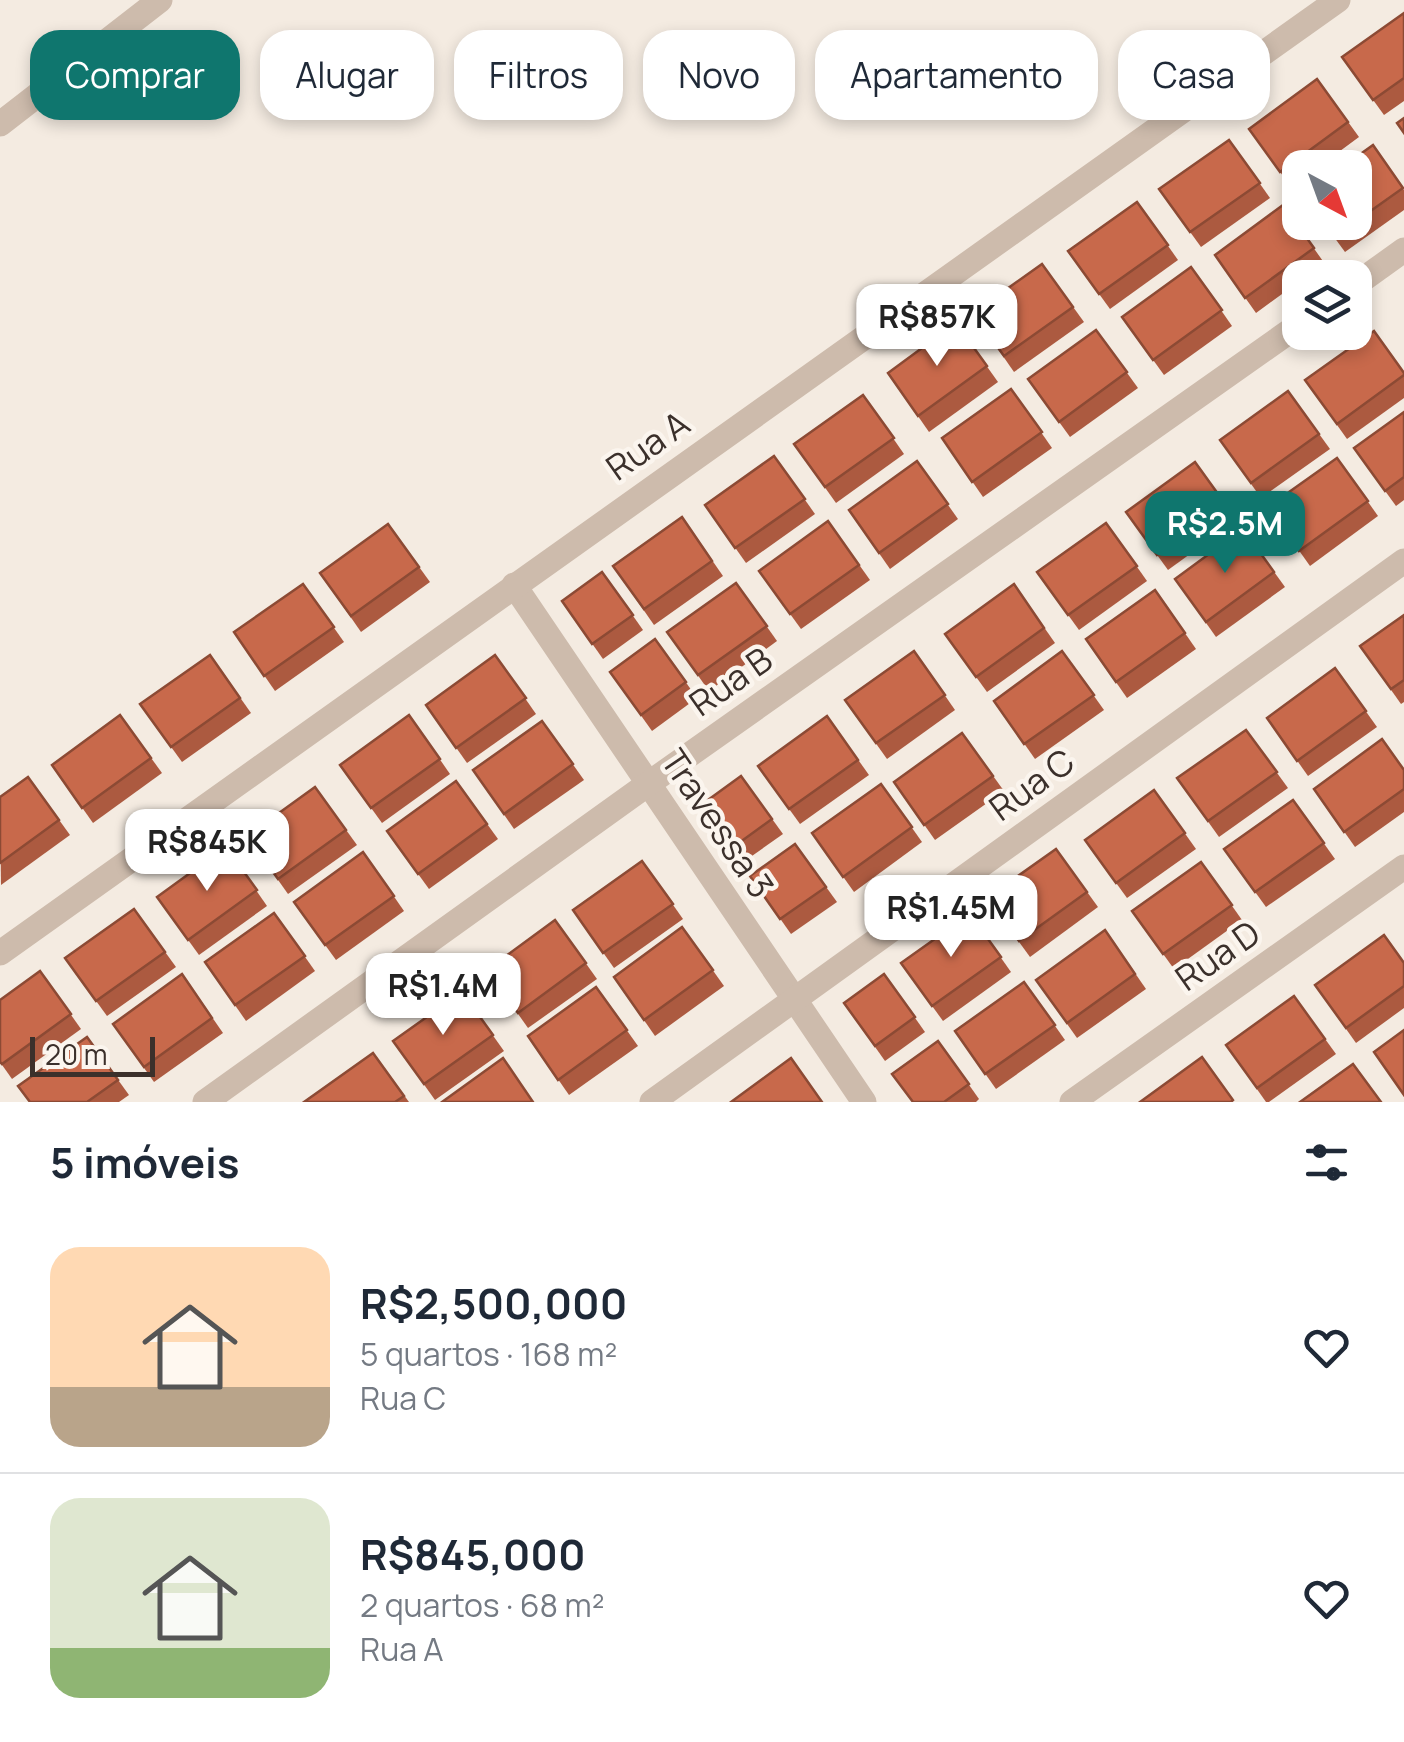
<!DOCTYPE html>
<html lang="pt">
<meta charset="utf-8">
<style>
:root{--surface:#fff;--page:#f6f6f7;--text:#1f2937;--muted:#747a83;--line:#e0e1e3;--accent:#0f766e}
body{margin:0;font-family:Manrope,sans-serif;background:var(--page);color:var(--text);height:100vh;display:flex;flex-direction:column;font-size:38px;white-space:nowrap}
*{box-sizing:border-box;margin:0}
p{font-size:32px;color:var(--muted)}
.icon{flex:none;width:55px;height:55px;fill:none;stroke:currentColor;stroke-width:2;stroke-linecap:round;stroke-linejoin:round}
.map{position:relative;height:1102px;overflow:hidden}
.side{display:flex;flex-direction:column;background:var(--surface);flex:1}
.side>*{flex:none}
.banner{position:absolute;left:30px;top:30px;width:1345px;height:90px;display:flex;gap:20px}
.needle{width:65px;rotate:139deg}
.tools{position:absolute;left:1282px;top:150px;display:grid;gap:20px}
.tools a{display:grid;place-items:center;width:90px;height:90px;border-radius:20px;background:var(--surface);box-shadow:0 5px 15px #0003;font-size:50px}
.scale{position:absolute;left:30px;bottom:25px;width:125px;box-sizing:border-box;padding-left:10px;border:5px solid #3b302b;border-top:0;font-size:28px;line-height:35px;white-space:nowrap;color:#3b302b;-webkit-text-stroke:8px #fbf5ee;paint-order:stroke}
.price{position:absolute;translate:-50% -85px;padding:0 22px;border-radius:20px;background:#fff;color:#222;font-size:32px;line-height:65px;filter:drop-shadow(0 2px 5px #0008)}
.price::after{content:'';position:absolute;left:50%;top:60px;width:30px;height:22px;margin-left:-15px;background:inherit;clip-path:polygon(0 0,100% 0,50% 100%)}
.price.selected{background:var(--accent);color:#fff}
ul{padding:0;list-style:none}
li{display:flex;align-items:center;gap:30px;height:250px;padding:0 50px}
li+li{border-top:2px solid var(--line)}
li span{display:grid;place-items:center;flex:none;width:280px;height:200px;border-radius:30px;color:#555}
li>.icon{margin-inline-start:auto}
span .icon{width:120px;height:120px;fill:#fffc;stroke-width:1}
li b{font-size:42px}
h2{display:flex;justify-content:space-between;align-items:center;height:120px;padding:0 50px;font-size:42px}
.tag{padding:0 35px;border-radius:30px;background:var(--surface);box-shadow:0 5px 15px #0003;font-size:35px;line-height:90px}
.tag.selected{background:var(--accent);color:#fff}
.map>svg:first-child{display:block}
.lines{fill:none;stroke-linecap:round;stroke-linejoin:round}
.minor{stroke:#cdbbac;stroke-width:25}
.wall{fill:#ac5a40}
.building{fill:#c8694b;stroke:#8c4a34;stroke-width:2.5}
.labels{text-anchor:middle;stroke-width:9;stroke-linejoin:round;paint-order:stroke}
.street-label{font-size:35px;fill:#3b302b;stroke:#fbf5ee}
</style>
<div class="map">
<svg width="1404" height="1102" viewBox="0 0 1404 1102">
<rect width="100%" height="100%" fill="#f4ebe1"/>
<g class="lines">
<g class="minor">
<path d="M0,124L160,0"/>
<path d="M1355,285L1404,250"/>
<path d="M514,585L864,1102"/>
<path d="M0,953L1338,0"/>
<path d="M205,1102L648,784L1300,324"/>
<path d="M652,1102L1404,561"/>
<path d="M1072,1102L1404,867"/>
</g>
</g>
<g class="wall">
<path d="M1404,13V101L1384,115L1342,57Z"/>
<path d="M1317,79L1359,137L1317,168H1300V180L1291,187L1249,129Z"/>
<path d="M1229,140L1270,198L1201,247L1159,189Z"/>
<path d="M1373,145L1404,190V210L1345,252L1323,222Z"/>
<path d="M1137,202L1178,260L1110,309L1068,251Z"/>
<path d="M1283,205L1325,264L1305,278H1300V281L1256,313L1215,255Z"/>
<path d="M1042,264L1084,322L1014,372L973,313Z"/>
<path d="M1191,267L1232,326L1164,375L1122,317Z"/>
<path d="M956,323L998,382L929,432L888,373Z"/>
<path d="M1096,330L1138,388L1070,437L1028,379Z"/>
<path d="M1404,373V398L1347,439L1305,380Z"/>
<path d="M1011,389L1052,448L983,497L942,438Z"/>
<path d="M1288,391L1330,449L1261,498L1220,440Z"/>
<path d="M863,395L904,454L836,503L794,444Z"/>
<path d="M1404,412V500L1396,506L1354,448Z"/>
<path d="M774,456L815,514L746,563L705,505Z"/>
<path d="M1337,458L1378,516L1310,566L1268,507Z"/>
<path d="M917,461L958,519L890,569L849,510Z"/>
<path d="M1195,462L1237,520L1168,570L1126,512Z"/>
<path d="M682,517L723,576L654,625L613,566Z"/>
<path d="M828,521L870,580L801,629L759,571Z"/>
<path d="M1106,523L1147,581L1079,630L1037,572Z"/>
<path d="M388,524L430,582L361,632L320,573Z"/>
<path d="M1243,529L1285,587L1216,637L1175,579Z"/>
<path d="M602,572L643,630L603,659L562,601Z"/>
<path d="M736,583L777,641L709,691L667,632Z"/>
<path d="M303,584L344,642L275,691L234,632Z"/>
<path d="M1014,584L1055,643L987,692L945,634Z"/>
<path d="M1155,590L1196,649L1127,698L1086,639Z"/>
<path d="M1404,615V702L1401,704L1360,646Z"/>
<path d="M655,639L697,698L652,731L610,672Z"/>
<path d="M914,651L955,710L887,759L845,700Z"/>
<path d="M1062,651L1104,710L1035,759L994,701Z"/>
<path d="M210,655L251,713L182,762L140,704Z"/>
<path d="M495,655L536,714L467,763L426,705Z"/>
<path d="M1335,668L1377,727L1308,776L1267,718Z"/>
<path d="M120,715L162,773L93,823L52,765Z"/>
<path d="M409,715L450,774L382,823L340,765Z"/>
<path d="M827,716L869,775L800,824L758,766Z"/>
<path d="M542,721L584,780L514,829L473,770Z"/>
<path d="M1246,730L1288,788L1219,837L1177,778Z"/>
<path d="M962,733L1004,791L935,840L894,782Z"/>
<path d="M1404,770V812L1355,847L1314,789Z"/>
<path d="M741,776L783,834L742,863L701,805Z"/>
<path d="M28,777L70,835L1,885L0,797Z"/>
<path d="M456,781L498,839L429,889L387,831Z"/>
<path d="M881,784L922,842L854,892L812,833Z"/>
<path d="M315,787L357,845L288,894L247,836Z"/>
<path d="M1154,790L1196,849L1127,898L1085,840Z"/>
<path d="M1293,800L1335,859L1266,907L1224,849Z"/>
<path d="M795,844L837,902L791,934L750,876Z"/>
<path d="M226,847L267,906L199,955L157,897Z"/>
<path d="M1056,849L1098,907L1030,957L987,898Z"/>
<path d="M363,852L404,911L336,960L294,902Z"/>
<path d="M642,861L683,919L614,968L573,910Z"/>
<path d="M1201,862L1242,920L1174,969L1132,911Z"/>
<path d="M134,909L176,967L107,1016L65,958Z"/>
<path d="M274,913L315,971L246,1021L205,962Z"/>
<path d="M970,914L1011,972L943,1021L901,963Z"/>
<path d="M555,920L597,979L528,1028L487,970Z"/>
<path d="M682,927L724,986L655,1036L614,977Z"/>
<path d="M1105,930L1146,989L1077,1038L1036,980Z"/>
<path d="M1404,963V1008L1356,1043L1315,985Z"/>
<path d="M40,971L81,1029L12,1079L0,1062Z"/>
<path d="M182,974L223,1033L154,1082L113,1024Z"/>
<path d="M884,974L925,1032L885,1061L844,1003Z"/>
<path d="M1024,982L1065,1040L996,1089L955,1031Z"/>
<path d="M596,987L638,1046L569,1095L528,1036Z"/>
<path d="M462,992L504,1051L435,1100L393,1041Z"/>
<path d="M1294,996L1336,1054L1269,1102H1266L1226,1045Z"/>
<path d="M87,1037L129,1095L119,1102H29Z"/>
<path d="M938,1041L979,1099L976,1102H912Z"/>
<path d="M373,1053L409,1102H304Z"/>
</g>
<g class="building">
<path d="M1404,13V78L1373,100L1342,57Z"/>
<path d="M1317,79L1348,122L1280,172L1249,129Z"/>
<path d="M1404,118V133L1397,123Z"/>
<path d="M1229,140L1260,183L1190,232L1159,189Z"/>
<path d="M1373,145L1403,188L1355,222V168H1341Z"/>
<path d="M1137,202L1168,245L1099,294L1068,251Z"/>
<path d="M1283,205L1314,248L1245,298L1215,255Z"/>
<path d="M1324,222H1355L1334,237Z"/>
<path d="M1042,264L1073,307L1004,356L973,313Z"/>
<path d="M1191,267L1222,310L1153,360L1122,317Z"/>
<path d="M956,323L987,366L918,416L888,373Z"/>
<path d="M1096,330L1127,372L1059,422L1028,379Z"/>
<path d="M1374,331L1404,373V375L1337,424L1305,380Z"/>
<path d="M1011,389L1042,432L972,482L942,438Z"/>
<path d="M1288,391L1319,434L1251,483L1220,440Z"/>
<path d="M863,395L894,438L825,487L794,444Z"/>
<path d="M1404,412V477L1385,491L1354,448Z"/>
<path d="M774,456L805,499L735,548L705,505Z"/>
<path d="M1337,458L1368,501L1299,551L1268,507Z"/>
<path d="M917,461L948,504L879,553L849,510Z"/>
<path d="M1195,462L1226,505L1157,555L1126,512Z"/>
<path d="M682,517L712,561L644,609L613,566Z"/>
<path d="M828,521L859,565L790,614L759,571Z"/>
<path d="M1106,523L1137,566L1068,615L1037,572Z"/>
<path d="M388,524L419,567L351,616L320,573Z"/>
<path d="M1243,529L1274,572L1206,622L1175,579Z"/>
<path d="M602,572L633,615L592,644L562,601Z"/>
<path d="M736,583L767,626L698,675L667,632Z"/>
<path d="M303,584L334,627L264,676L234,632Z"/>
<path d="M1014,584L1044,628L976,677L945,634Z"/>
<path d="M1155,590L1185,633L1116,682L1086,639Z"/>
<path d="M1404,615V680L1391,689L1360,646Z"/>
<path d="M655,639L686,682L641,715L610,672Z"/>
<path d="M914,651L945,695L876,743L845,700Z"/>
<path d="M1062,651L1094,695L1024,744L994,701Z"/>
<path d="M210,655L240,698L171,747L140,704Z"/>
<path d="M495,655L526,698L456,748L426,705Z"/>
<path d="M1335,668L1366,711L1297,761L1267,718Z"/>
<path d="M120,715L151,758L82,808L52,765Z"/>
<path d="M409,715L440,759L371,808L340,765Z"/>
<path d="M827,716L858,760L789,809L758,766Z"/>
<path d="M542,721L573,764L504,814L473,770Z"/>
<path d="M1246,730L1277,772L1208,821L1177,778Z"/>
<path d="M962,733L993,776L924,825L894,782Z"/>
<path d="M1382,739L1404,770V789L1344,832L1314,789Z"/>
<path d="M741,776L772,819L732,848L701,805Z"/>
<path d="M28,777L59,820L0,863V797Z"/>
<path d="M456,781L487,824L418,874L387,831Z"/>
<path d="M881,784L912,827L843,877L812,833Z"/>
<path d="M315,787L346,830L278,879L247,836Z"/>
<path d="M1154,790L1185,833L1116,883L1085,840Z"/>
<path d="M1293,800L1324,843L1255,892L1224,849Z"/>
<path d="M795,844L826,887L780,919L750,876Z"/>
<path d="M226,847L257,890L188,940L157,897Z"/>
<path d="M1056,849L1087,892L1019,941L987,898Z"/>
<path d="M363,852L394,896L325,945L294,902Z"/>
<path d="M642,861L673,904L603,953L573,910Z"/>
<path d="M1201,862L1232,905L1163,954L1132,911Z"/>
<path d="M134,909L165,952L96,1001L65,958Z"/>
<path d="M274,913L305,956L235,1005L205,962Z"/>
<path d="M970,914L1001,957L932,1006L901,963Z"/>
<path d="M555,920L586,963L518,1013L487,970Z"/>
<path d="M682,927L713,970L644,1020L614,977Z"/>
<path d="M1105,930L1135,974L1067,1023L1036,980Z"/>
<path d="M1384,935L1404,963V986L1346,1028L1315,985Z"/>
<path d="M40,971L71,1014L2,1064L0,1062V1000Z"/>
<path d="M182,974L212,1018L144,1067L113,1024Z"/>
<path d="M884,974L915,1017L875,1046L844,1003Z"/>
<path d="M1024,982L1055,1025L985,1074L955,1031Z"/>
<path d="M596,987L627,1030L558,1080L528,1036Z"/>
<path d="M462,992L493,1035L424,1084L393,1041Z"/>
<path d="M1294,996L1325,1039L1257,1088L1226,1045Z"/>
<path d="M1404,1030V1095L1374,1052Z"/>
<path d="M87,1037L118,1080L87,1102H30L18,1086Z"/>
<path d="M938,1041L969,1084L944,1102H913L892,1074Z"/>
<path d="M373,1053L404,1096L395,1102H304Z"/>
<path d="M1202,1057L1233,1100L1231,1102H1140Z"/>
<path d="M503,1058L533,1102H442Z"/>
<path d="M791,1058L822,1102H731Z"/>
<path d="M1353,1064L1381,1102H1300Z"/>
</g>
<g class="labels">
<g class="street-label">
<text transform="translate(648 446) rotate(-35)" y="12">Rua A</text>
<text transform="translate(731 682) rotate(-35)" y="12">Rua B</text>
<text transform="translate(1032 785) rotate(-36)" y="12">Rua C</text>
<text transform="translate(717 824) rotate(56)" y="12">Travessa 3</text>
<text transform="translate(1218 956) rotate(-35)" y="12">Rua D</text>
</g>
</g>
</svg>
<div class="tools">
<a><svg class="needle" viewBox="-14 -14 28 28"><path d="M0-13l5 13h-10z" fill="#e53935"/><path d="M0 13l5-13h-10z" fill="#747a83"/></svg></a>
<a><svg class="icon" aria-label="layers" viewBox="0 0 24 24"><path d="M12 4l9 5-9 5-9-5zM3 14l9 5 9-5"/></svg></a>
</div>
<div class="scale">20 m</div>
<b class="price" style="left:937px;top:369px">R$857K</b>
<b class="price selected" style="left:1225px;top:576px">R$2.5M</b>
<b class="price" style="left:207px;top:894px">R$845K</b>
<b class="price" style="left:951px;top:960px">R$1.45M</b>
<b class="price" style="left:443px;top:1038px">R$1.4M</b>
<div class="banner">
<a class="tag selected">Comprar</a>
<a class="tag">Alugar</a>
<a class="tag">Filtros</a>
<a class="tag">Novo</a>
<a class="tag">Apartamento</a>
<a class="tag">Casa</a>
</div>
</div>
<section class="side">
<h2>5 imóveis<svg class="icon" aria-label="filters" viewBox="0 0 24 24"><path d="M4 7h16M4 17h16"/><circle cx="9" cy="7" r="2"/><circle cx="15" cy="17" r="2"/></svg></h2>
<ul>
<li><span style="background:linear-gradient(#ffd9b3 70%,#b9a48a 0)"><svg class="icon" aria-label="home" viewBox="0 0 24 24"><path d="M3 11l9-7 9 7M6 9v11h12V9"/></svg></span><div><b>R$2,500,000</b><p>5 quartos · 168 m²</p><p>Rua C</p></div><svg class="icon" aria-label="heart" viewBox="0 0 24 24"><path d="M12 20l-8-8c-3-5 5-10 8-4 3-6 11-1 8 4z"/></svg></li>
<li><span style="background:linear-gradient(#dfe7d0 75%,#8fb573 0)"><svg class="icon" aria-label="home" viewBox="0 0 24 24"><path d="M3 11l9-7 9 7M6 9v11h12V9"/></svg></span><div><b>R$845,000</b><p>2 quartos · 68 m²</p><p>Rua A</p></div><svg class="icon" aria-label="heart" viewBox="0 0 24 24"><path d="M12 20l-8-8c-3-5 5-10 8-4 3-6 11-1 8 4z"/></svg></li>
</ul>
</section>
